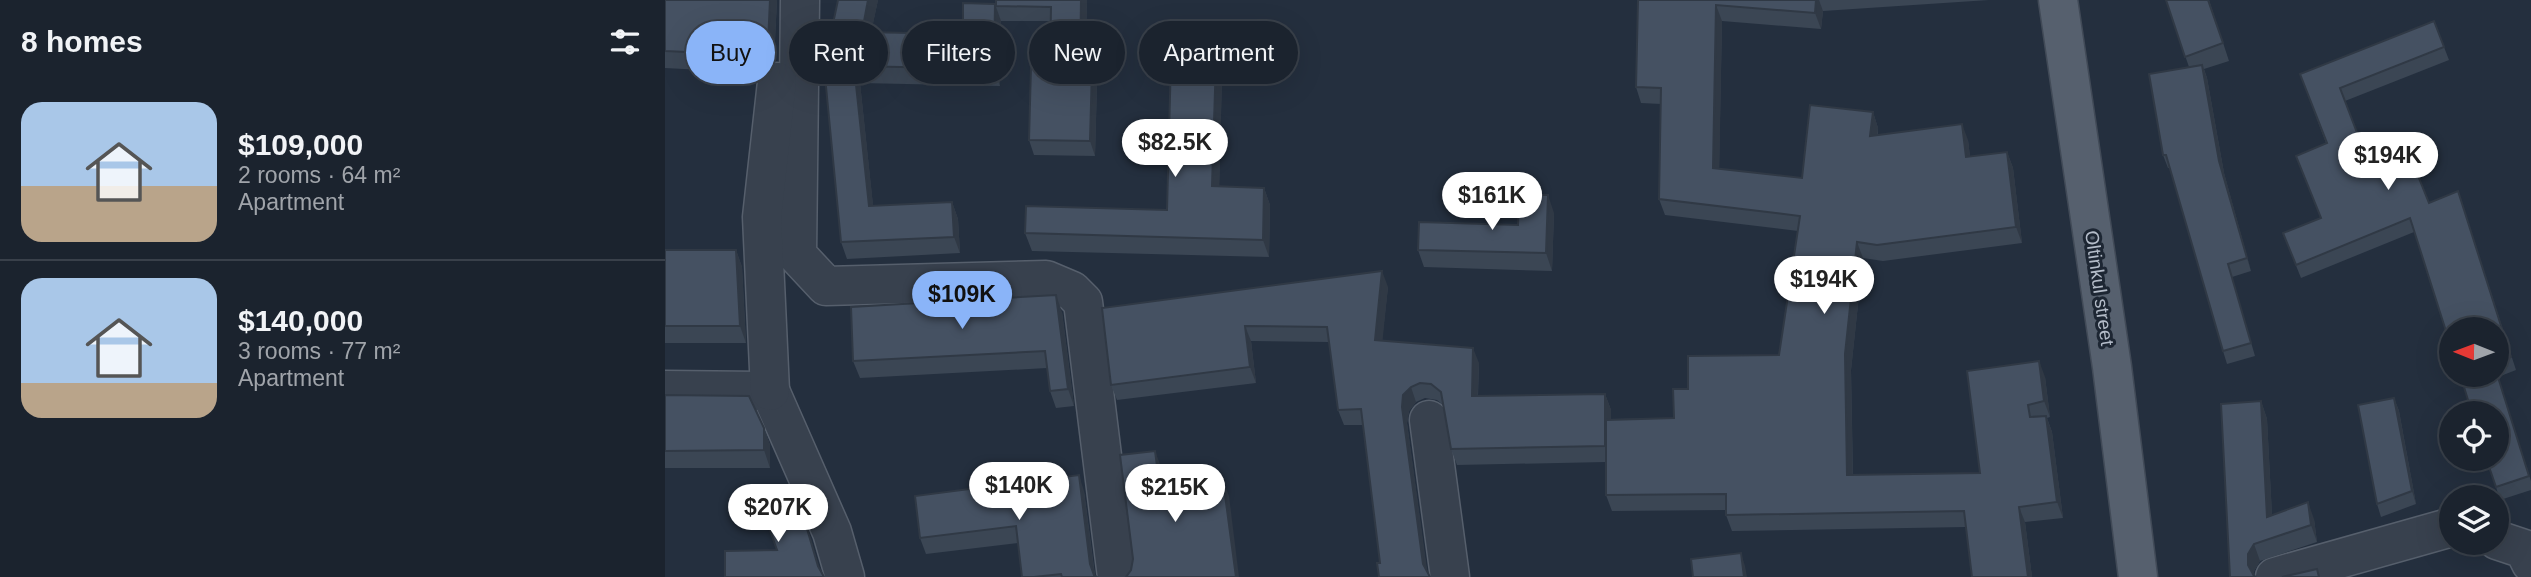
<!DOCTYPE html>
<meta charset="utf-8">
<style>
:root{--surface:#1b232e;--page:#282f3a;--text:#f1f3f6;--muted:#a0a4aa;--line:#39404a;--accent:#8ab4f8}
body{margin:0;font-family:Helvetica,sans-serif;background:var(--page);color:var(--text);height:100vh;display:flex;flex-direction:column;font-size:26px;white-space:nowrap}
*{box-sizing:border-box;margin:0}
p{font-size:23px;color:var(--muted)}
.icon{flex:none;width:38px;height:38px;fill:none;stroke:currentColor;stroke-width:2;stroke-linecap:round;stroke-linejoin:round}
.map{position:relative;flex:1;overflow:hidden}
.panel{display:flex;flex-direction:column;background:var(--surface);width:665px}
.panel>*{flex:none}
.hud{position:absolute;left:21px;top:21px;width:665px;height:63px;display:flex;gap:14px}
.needle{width:46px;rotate:271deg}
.controls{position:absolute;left:1774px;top:317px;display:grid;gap:14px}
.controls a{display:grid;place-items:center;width:70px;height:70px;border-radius:50%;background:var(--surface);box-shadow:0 7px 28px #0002,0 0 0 2px var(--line);font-size:35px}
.price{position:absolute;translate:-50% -60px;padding:0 16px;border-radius:24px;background:#fff;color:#222;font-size:23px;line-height:46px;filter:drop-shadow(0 2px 4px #0008)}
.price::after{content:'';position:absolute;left:50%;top:42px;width:21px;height:16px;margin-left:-10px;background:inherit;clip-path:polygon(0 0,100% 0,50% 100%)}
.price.selected{background:var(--accent);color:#111}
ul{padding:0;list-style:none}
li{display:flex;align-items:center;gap:21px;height:175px;padding:0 21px}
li+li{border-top:2px solid var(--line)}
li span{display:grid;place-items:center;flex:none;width:196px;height:140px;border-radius:21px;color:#555}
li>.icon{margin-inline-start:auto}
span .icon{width:84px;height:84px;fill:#fffc;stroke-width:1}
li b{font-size:30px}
h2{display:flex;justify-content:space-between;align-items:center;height:84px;padding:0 21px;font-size:30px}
.tag{padding:0 24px;border-radius:32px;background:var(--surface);box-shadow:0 7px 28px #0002,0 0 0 2px var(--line);font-size:24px;line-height:63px}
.tag.selected{background:var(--accent);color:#111}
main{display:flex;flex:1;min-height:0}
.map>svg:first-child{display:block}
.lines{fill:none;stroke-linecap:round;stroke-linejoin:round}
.minor-casing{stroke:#565f6c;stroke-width:41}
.major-casing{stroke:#414a57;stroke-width:41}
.minor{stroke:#38414e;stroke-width:38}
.major{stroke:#56606e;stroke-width:38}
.wall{fill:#3b4654}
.shaded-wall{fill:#303945}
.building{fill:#455162;stroke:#303945;stroke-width:2}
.labels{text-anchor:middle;stroke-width:6;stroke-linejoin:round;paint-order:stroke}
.street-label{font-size:19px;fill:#b4bcc9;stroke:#1d2633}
</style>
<main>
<section class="panel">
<h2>8 homes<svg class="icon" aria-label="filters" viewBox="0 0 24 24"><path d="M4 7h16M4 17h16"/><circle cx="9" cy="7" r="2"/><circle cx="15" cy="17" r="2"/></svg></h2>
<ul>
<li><span style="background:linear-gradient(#a9c7e8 60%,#b9a48a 0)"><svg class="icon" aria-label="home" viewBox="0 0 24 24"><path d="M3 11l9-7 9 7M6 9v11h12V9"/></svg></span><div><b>$109,000</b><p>2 rooms · 64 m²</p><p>Apartment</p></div></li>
<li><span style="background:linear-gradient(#a9c7e8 75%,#b9a48a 0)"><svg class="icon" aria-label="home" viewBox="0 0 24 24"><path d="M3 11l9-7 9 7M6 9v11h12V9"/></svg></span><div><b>$140,000</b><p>3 rooms · 77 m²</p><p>Apartment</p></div></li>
</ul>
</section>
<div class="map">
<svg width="1866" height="577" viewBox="0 0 1866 577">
<rect width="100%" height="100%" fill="#242f3e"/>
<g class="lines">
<defs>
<g id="minor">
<path d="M135,0L132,255L161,286L381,280L407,291L418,302L452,577"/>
<path d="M0,390L105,391L167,532L180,577"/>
<path d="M105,391L97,217L112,82"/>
<path d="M764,420L785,577"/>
<path d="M1832,540L1859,549L1866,563"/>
<path d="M1610,577L1787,527"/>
</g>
<path id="major" d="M1393,0L1447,367L1473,577"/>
</defs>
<use href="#minor" class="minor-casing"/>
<use href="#major" class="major-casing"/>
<use href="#minor" class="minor"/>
<use href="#major" class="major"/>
</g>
<g class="wall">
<path d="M0,0H112L109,61L103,62L93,73L0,68Z"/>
<path d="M173,0H213L206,32L298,34L331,6V0H422L420,68L432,83L430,156L369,155L364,140L385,67V21H336L335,86L195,83L208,206L287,202L293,219L295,253L182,259L176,242Z"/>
<path d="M973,0H1324L1158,11L1156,29L1057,21L1054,169L1137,178L1208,112L1213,128V135L1303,140L1305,157L1342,152L1348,168L1357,243L1218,261L1198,258L1186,370L1188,475L1315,473L1380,377L1385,417L1382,418L1387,432L1398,518L1360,522L1367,577H1307L1301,527L1067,531L1061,515V510L947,511L941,495V462L792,465L786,449L778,405L772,400L760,398L751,402L744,411L742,423L762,572L715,563L698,425H679L673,410L664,342L586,341L591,383L452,400L446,385L437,308L723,287L717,340L814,363L813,396L940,394L946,410V419L1009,418L1023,389L1114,355L1133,231L1000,215L994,199L996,104L976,103L971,87Z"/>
<path d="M1501,0H1544L1564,61L1539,69L1542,78L1559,173L1586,271L1567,277L1590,356L1562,364L1558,351L1505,168H1503L1498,155L1524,67Z"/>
<path d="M1769,21L1784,60L1680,101L1707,172L1764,203L1793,191L1851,370L1833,377L1866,481V490L1835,500L1831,487L1832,329L1749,232L1636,278L1618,233L1655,218L1661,143L1635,74Z"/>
<path d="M557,76L554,186L599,188L605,205L604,257L367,251L360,233L502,210Z"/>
<path d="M889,213L887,271L759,267L753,250L853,225Z"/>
<path d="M0,250H71L77,267L81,343H0Z"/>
<path d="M397,312L409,406L391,408L385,391L382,368L195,378L188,361Z"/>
<path d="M0,395L99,428L105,445V468H0Z"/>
<path d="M1729,398L1734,411L1751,504L1716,517L1712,504Z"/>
<path d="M1596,401L1602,419L1607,515L1649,519L1652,542L1595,561L1589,571V576L1565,577Z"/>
<path d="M419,491L430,575L432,577H357L353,543L261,554L255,538Z"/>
</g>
<g class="shaded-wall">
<path d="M105,0H112L109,61L103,44Z"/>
<path d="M203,0H213L203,48L197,32Z"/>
<path d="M416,0H422L420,83L415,68Z"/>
<path d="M1151,0H1154L1158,11L1156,29L1150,13Z"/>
<path d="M330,4L336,21L335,86L329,69Z"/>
<path d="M1051,5L1057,21L1054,184L1048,168Z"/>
<path d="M96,45L103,62L93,73L87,55Z"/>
<path d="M551,59L557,76L554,203L547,186Z"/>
<path d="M1537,65L1542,78L1559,173L1586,271L1582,258L1554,161Z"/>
<path d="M189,66L195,83L210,223L204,206Z"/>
<path d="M427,68L432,83L430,156L425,141Z"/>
<path d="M1208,112L1213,128L1211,152L1205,136Z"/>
<path d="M1297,124L1303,140L1307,173L1301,157Z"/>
<path d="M1342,152L1348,168L1357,243L1351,227Z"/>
<path d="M599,188L605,205L604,257L598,240Z"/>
<path d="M883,195L889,213L887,271L881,253Z"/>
<path d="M287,202L293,219L295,253L289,237Z"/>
<path d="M1192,242L1198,258L1186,370L1188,491L1182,475L1180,354Z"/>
<path d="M71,250L77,267L81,343L75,326Z"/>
<path d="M717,271L723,287L716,355L710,340Z"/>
<path d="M391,295L397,312L409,406L403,389Z"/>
<path d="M580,326L586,341L591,383L585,367Z"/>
<path d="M808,348L814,363L812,412L807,396Z"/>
<path d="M1374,361L1380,377L1385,417L1379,401Z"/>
<path d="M746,387L751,402L744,411L742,423L763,577L758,564L737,407L738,395Z"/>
<path d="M940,394L946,410V462L940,446Z"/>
<path d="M1729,398L1734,411L1751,504L1747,491Z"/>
<path d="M1596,401L1602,419L1608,535L1602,517Z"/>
<path d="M1381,416L1387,432L1398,518L1392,502Z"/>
<path d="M99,428L105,445V468L99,450Z"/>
<path d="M490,451L496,467L501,504L495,488Z"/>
<path d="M414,475L419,491L430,577L425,564Z"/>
<path d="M558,480L564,496L574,577H571Z"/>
<path d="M1643,502L1649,519L1652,542L1646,525Z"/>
<path d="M1354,507L1360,522L1367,577H1363Z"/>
<path d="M140,522L146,539L157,577L153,566Z"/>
<path d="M1589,544L1595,561L1589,571V577L1583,565V554Z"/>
<path d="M1076,553L1080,566L1082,577H1079Z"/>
</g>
<g class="building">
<path d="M0,0H105L103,44L96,45L87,55L0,51Z"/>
<path d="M173,0H203L197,32L298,34V3L330,4L329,69L189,66L204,206L287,202L289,237L176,242L159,66Z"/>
<path d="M331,0H416L415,68H427L425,141L364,140L366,66L385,67L386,7L331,6Z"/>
<path d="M973,0H1151L1150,13L1051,5L1048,168L1137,178L1145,105L1208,112L1205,136L1297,124L1301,157L1342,152L1351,227L1212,245L1192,242L1180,354L1182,475L1315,473L1302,371L1374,361L1379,401L1363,405L1365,417L1381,416L1392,502L1354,507L1363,577H1307L1299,511L1061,515V494L941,495V420L1009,418L1008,389H1023V356L1114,355L1135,216L994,199L996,88L971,87Z"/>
<path d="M1501,0H1543L1558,43L1520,57Z"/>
<path d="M1769,21L1779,47L1675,88L1707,172L1745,156L1764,203L1793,191L1846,357L1832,363V329H1787V350L1745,218L1631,265L1618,233L1656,218L1631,156L1662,143L1635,74Z"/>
<path d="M506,58L551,59L547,186L599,188L598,240L360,233L361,206L502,210Z"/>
<path d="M1537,65L1554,161L1582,258L1563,264L1586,343L1558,351L1501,155H1498L1484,74Z"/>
<path d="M854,194L883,195L881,253L753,250L754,222L853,225Z"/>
<path d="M0,250H71L75,326H0Z"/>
<path d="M717,271L710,340L808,348L807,396L940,394V446L786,449L776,392L766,384L755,383L746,387L738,395L737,407L758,564L765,577H714L712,563H715L696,409L673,410L662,327L580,326L585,367L446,385L437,308Z"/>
<path d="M391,295L403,389L385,391L380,351L188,361L186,307Z"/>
<path d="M1795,374H1832L1864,476L1831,487L1821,458H1832V413H1807Z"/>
<path d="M0,395L84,396L99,428V450L0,451Z"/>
<path d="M1729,398L1747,491L1712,504L1693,405Z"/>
<path d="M1596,401L1602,517L1643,502L1646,525L1589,544L1583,554V565L1589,576L1591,577H1565L1556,404Z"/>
<path d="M490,451L495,488L558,480L571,577H461L466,570L468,559L455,455Z"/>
<path d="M414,475L425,564L429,575L432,577H397L396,574L369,577H357L351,526L255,538L250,496Z"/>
<path d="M124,486L140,522L153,566L159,577H60V551L112,550L93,497Z"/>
<path d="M1076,553L1079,577H1028L1026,559Z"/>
<path d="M1652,569L1654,577H1617Z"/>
</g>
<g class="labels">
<g class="street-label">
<text transform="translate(1435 288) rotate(82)" y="7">Oltinkul street</text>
</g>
</g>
</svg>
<div class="controls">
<a><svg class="needle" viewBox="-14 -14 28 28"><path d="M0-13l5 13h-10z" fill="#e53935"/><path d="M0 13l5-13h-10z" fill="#a0a4aa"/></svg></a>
<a><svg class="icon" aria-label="locate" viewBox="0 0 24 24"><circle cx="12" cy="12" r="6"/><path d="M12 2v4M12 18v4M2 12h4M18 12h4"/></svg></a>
<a><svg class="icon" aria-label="layers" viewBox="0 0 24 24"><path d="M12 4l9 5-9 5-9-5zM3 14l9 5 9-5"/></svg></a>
</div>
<b class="price" style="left:510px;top:179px">$82.5K</b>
<b class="price" style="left:1723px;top:192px">$194K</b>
<b class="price" style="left:827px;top:232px">$161K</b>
<b class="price" style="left:1159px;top:316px">$194K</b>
<b class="price selected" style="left:297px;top:331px">$109K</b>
<b class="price" style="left:354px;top:522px">$140K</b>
<b class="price" style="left:510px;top:524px">$215K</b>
<b class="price" style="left:113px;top:544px">$207K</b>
<div class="hud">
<a class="tag selected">Buy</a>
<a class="tag">Rent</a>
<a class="tag">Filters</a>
<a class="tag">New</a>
<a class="tag">Apartment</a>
</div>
</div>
</main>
